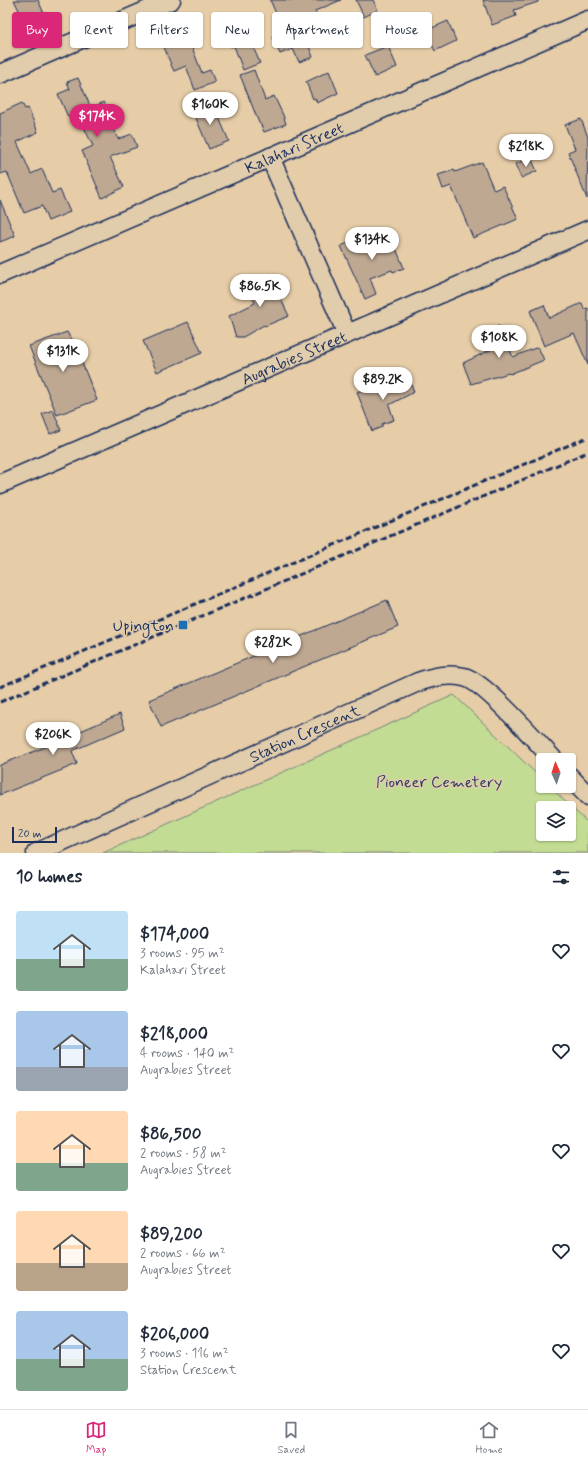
<!DOCTYPE html>
<meta charset="utf-8">
<style>
:root{--surface:#fff;--page:#f2f2f3;--text:#1f2937;--muted:#747a83;--line:#e0e1e3;--accent:#db2777}
body{margin:0;font-family:Mynerve,sans-serif;background:var(--page);color:var(--text);height:100vh;display:flex;flex-direction:column;font-size:15px;white-space:nowrap}
*{box-sizing:border-box;margin:0}
p{font-size:13px;color:var(--muted)}
.icon{flex:none;width:22px;height:22px;fill:none;stroke:currentColor;stroke-width:2;stroke-linecap:round;stroke-linejoin:round}
.map{position:relative;height:853px;overflow:hidden}
.sheet{display:flex;flex-direction:column;background:var(--surface);flex:1}
.sheet>*{flex:none}
.hud{position:absolute;left:12px;top:12px;width:564px;height:36px;display:flex;gap:8px}
.needle{width:26px;rotate:357deg}
.controls{position:absolute;left:536px;top:753px;display:grid;gap:8px}
.controls a{display:grid;place-items:center;width:40px;height:40px;border-radius:4px;background:var(--surface);box-shadow:0 1px 3px #0004;font-size:20px}
.scale{position:absolute;left:12px;bottom:10px;width:45px;box-sizing:border-box;padding-left:4px;border:2px solid #1b2f5e;border-top:0;font-size:11px;line-height:14px;white-space:nowrap;color:#1b2f5e;-webkit-text-stroke:3px #e1ccab;paint-order:stroke}
.price{position:absolute;translate:-50% -34px;padding:0 9px;border-radius:14px;background:#fff;color:#222;font-size:13px;line-height:26px;filter:drop-shadow(0 1px 2px #0008)}
.price::after{content:'';position:absolute;left:50%;top:24px;width:12px;height:9px;margin-left:-6px;background:inherit;clip-path:polygon(0 0,100% 0,50% 100%)}
.price.current{background:var(--accent);color:#fff}
ul{padding:0;list-style:none}
li{display:flex;align-items:center;gap:12px;height:100px;padding:0 16px}
li span{display:grid;place-items:center;flex:none;width:112px;height:80px;border-radius:4px;color:#555}
li>.icon{margin-inline-start:auto}
span .icon{width:48px;height:48px;fill:#fffc;stroke-width:1}
li b{font-size:17px}
h2{display:flex;justify-content:space-between;align-items:center;height:48px;padding:0 16px;font-size:17px}
.tag{padding:0 14px;border-radius:4px;background:var(--surface);box-shadow:0 1px 3px #0004;font-size:14px;line-height:36px}
.tag.current{background:var(--accent);color:#fff}
.menu{display:flex;justify-content:space-around;align-items:center;height:56px;border-top:1px solid var(--line);background:var(--surface);font-size:11px;color:var(--muted)}
.menu a{display:grid;justify-items:center;gap:2px}
.menu .current{color:var(--accent)}
.map>svg:first-child{display:block}
.green{fill:#c3dc93;stroke:#6f8678;fill-rule:evenodd}
.building{fill:#bea892;stroke:#1b2f5e}
.lines{fill:none;stroke-linecap:round;stroke-linejoin:round}
.minor-casing{stroke:#1b2f5e;stroke-width:21}
.minor{stroke:#e1ccab;stroke-width:18}
.rail{stroke:#1b2f5e;stroke-width:3;stroke-dasharray:6 3;stroke-linecap:butt}
.poi-dot{fill:#1f6fb2;stroke:#e1ccab;stroke-width:1.5}
.labels{text-anchor:middle;stroke-width:3;stroke-linejoin:round;paint-order:stroke}
.street-label{font-size:16px;fill:#1b2f5e;stroke:#e1ccab}
.poi-label{font-size:16px;fill:#1b2f5e;stroke:#e1ccab;text-anchor:end}
.park-label{font-size:16px;fill:#2c4063;stroke:#e1ccab}
</style>
<div class="map">
<svg width="588" height="853" viewBox="0 0 588 853">
<rect width="100%" height="100%" fill="#e6cda8"/>
<filter id="ink" filterUnits="userSpaceOnUse"><feTurbulence type="fractalNoise" baseFrequency=".025" numOctaves="2"/><feDisplacementMap in="SourceGraphic" scale="8" xChannelSelector="R" yChannelSelector="G"/><feConvolveMatrix kernelMatrix="1 2 1 2 8 2 1 2 1" color-interpolation-filters="sRGB"/></filter>
<g filter="url(#ink)">
<path class="green" d="M454,695L543,780V786H549L588,823V853H103ZM543,808H569V834H543Z"/>
<g class="building">
<path d="M14,0H38L46,18L44,19L47,23L29,31Z"/>
<path d="M270,0H341L315,11L325,33L307,41L313,57L299,62L293,49L280,54L272,36L284,31Z"/>
<path d="M356,0H373L378,10L364,17Z"/>
<path d="M483,0H538V2L514,10L516,16L492,25Z"/>
<path d="M235,12L236,16L239,15L260,63L243,70L234,46L231,47L220,23L224,22L222,17Z"/>
<path d="M448,21L456,41L435,51L425,31Z"/>
<path d="M186,32L202,73L210,70L215,82L195,90L186,66L174,71L172,67L162,42Z"/>
<path d="M388,46L397,67L375,77L365,55Z"/>
<path d="M254,70L265,100L274,96L283,115L286,124L264,132L261,125L259,123L240,75Z"/>
<path d="M329,71L338,93L317,103L315,98L313,99L306,82Z"/>
<path d="M78,78L91,108L104,102L110,113L106,115L118,139L132,134L137,147L110,157L124,187L102,198L82,151L93,146L77,113L68,117L58,94L70,89L67,82Z"/>
<path d="M202,100L210,116L217,113L229,141L209,149L190,104Z"/>
<path d="M22,103L25,109L28,108L38,132L17,142L31,174L42,169L52,193L60,190L70,212L48,221L42,206L24,213L7,172L0,174V113Z"/>
<path d="M581,119L588,137L587,199L568,152L575,149L565,125Z"/>
<path d="M531,158L537,171L521,178L515,164Z"/>
<path d="M482,162L494,190L503,186L518,219L473,238L451,186L443,189L438,175L454,170L455,172Z"/>
<path d="M0,200L15,236L0,242Z"/>
<path d="M390,234L404,268L393,272L392,270L370,278L376,294L365,299L341,246L358,239L360,246Z"/>
<path d="M269,274L272,282H273L289,316L265,326L264,325L243,337H236L229,316L255,303L250,293L252,291L248,284Z"/>
<path d="M582,303L584,309L588,308V365L574,333L544,346L530,311L544,305L549,318Z"/>
<path d="M188,322L202,353L157,372L143,341Z"/>
<path d="M499,326L513,357L538,347L544,360L510,374L509,373L471,384L463,363L492,349L484,332Z"/>
<path d="M67,332L73,343H74L97,400L57,415L29,346Z"/>
<path d="M408,377L414,392L389,405L394,420L382,424V427L372,431L357,392L380,383L383,389Z"/>
<path d="M53,410L61,430L50,434L42,414Z"/>
<path d="M387,600L398,627L161,727L149,700Z"/>
<path d="M120,714L125,728L72,751L77,764L0,795V765L70,737L69,736Z"/>
</g>
<g class="lines">
<defs>
<g id="minor">
<path d="M0,74L171,0"/>
<path d="M270,157L347,334"/>
<path id="s1" d="M0,274L588,20"/>
<path id="s2" d="M0,484L588,230"/>
<path d="M569,776L588,796"/>
<path id="s3" d="M36,853L418,682C433,677 448,673 464,677C484,681 537,742 554,760"/>
</g>
</defs>
<use href="#minor" class="minor-casing"/>
<use href="#minor" class="minor"/>
<g class="rail">
<path d="M0,687L588,437"/>
<path d="M0,702L588,452"/>
</g>
</g>
</g>
<rect class="poi-dot" x="178" y="620" width="10" height="10" rx="2"/>
<g class="labels">
<g class="street-label">
<text dy="6" stroke="none"><textPath href="#s1" startOffset="320">Kalahari Street</textPath></text>
<text dy="6" stroke="none"><textPath href="#s2" startOffset="320">Augrabies Street</textPath></text>
<text dy="6" stroke="none"><textPath href="#s3" startOffset="294">Station Crescent</textPath></text>
</g>
<g class="poi-label">
<text x="174" y="631">Upington</text>
</g>
<g class="park-label">
<text x="439" y="787">Pioneer Cemetery</text>
</g>
</g>
</svg>
<div class="controls">
<a><svg class="needle" viewBox="-14 -14 28 28"><path d="M0-13l5 13h-10z" fill="#e53935"/><path d="M0 13l5-13h-10z" fill="#747a83"/></svg></a>
<a><svg class="icon" aria-label="layers" viewBox="0 0 24 24"><path d="M12 4l9 5-9 5-9-5zM3 14l9 5 9-5"/></svg></a>
</div>
<div class="scale">20 m</div>
<b class="price" style="left:210px;top:126px">$160K</b>
<b class="price current" style="left:97px;top:138px">$174K</b>
<b class="price" style="left:526px;top:168px">$218K</b>
<b class="price" style="left:372px;top:261px">$134K</b>
<b class="price" style="left:260px;top:308px">$86.5K</b>
<b class="price" style="left:499px;top:359px">$108K</b>
<b class="price" style="left:63px;top:373px">$131K</b>
<b class="price" style="left:383px;top:401px">$89.2K</b>
<b class="price" style="left:273px;top:664px">$282K</b>
<b class="price" style="left:53px;top:756px">$206K</b>
<div class="hud">
<a class="tag current">Buy</a>
<a class="tag">Rent</a>
<a class="tag">Filters</a>
<a class="tag">New</a>
<a class="tag">Apartment</a>
<a class="tag">House</a>
</div>
</div>
<section class="sheet">
<h2>10 homes<svg class="icon" aria-label="filters" viewBox="0 0 24 24"><path d="M4 7h16M4 17h16"/><circle cx="9" cy="7" r="2"/><circle cx="15" cy="17" r="2"/></svg></h2>
<ul>
<li><span style="background:linear-gradient(#bfe0f5 60%,#7fa58c 0)"><svg class="icon" aria-label="home" viewBox="0 0 24 24"><path d="M3 11l9-7 9 7M6 9v11h12V9"/></svg></span><div><b>$174,000</b><p>3 rooms · 95 m²</p><p>Kalahari Street</p></div><svg class="icon" aria-label="heart" viewBox="0 0 24 24"><path d="M12 20l-8-8c-3-5 5-10 8-4 3-6 11-1 8 4z"/></svg></li>
<li><span style="background:linear-gradient(#a9c7e8 70%,#9aa5b1 0)"><svg class="icon" aria-label="home" viewBox="0 0 24 24"><path d="M3 11l9-7 9 7M6 9v11h12V9"/></svg></span><div><b>$218,000</b><p>4 rooms · 140 m²</p><p>Augrabies Street</p></div><svg class="icon" aria-label="heart" viewBox="0 0 24 24"><path d="M12 20l-8-8c-3-5 5-10 8-4 3-6 11-1 8 4z"/></svg></li>
<li><span style="background:linear-gradient(#ffd9b3 65%,#7fa58c 0)"><svg class="icon" aria-label="home" viewBox="0 0 24 24"><path d="M3 11l9-7 9 7M6 9v11h12V9"/></svg></span><div><b>$86,500</b><p>2 rooms · 58 m²</p><p>Augrabies Street</p></div><svg class="icon" aria-label="heart" viewBox="0 0 24 24"><path d="M12 20l-8-8c-3-5 5-10 8-4 3-6 11-1 8 4z"/></svg></li>
<li><span style="background:linear-gradient(#ffd9b3 65%,#b9a48a 0)"><svg class="icon" aria-label="home" viewBox="0 0 24 24"><path d="M3 11l9-7 9 7M6 9v11h12V9"/></svg></span><div><b>$89,200</b><p>2 rooms · 66 m²</p><p>Augrabies Street</p></div><svg class="icon" aria-label="heart" viewBox="0 0 24 24"><path d="M12 20l-8-8c-3-5 5-10 8-4 3-6 11-1 8 4z"/></svg></li>
<li><span style="background:linear-gradient(#a9c7e8 60%,#7fa58c 0)"><svg class="icon" aria-label="home" viewBox="0 0 24 24"><path d="M3 11l9-7 9 7M6 9v11h12V9"/></svg></span><div><b>$206,000</b><p>3 rooms · 116 m²</p><p>Station Crescent</p></div><svg class="icon" aria-label="heart" viewBox="0 0 24 24"><path d="M12 20l-8-8c-3-5 5-10 8-4 3-6 11-1 8 4z"/></svg></li>
</ul>
</section>
<nav class="menu">
<a class="current"><svg class="icon" aria-label="map" viewBox="0 0 24 24"><path d="M3 6l6-2 6 2 6-2v14l-6 2-6-2-6 2zM9 4v14M15 6v14"/></svg>Map</a>
<a><svg class="icon" aria-label="saved" viewBox="0 0 24 24"><path d="M7 4h10v16l-5-4-5 4z"/></svg>Saved</a>
<a><svg class="icon" aria-label="home" viewBox="0 0 24 24"><path d="M3 11l9-7 9 7M6 9v11h12V9"/></svg>Home</a>
</nav>
